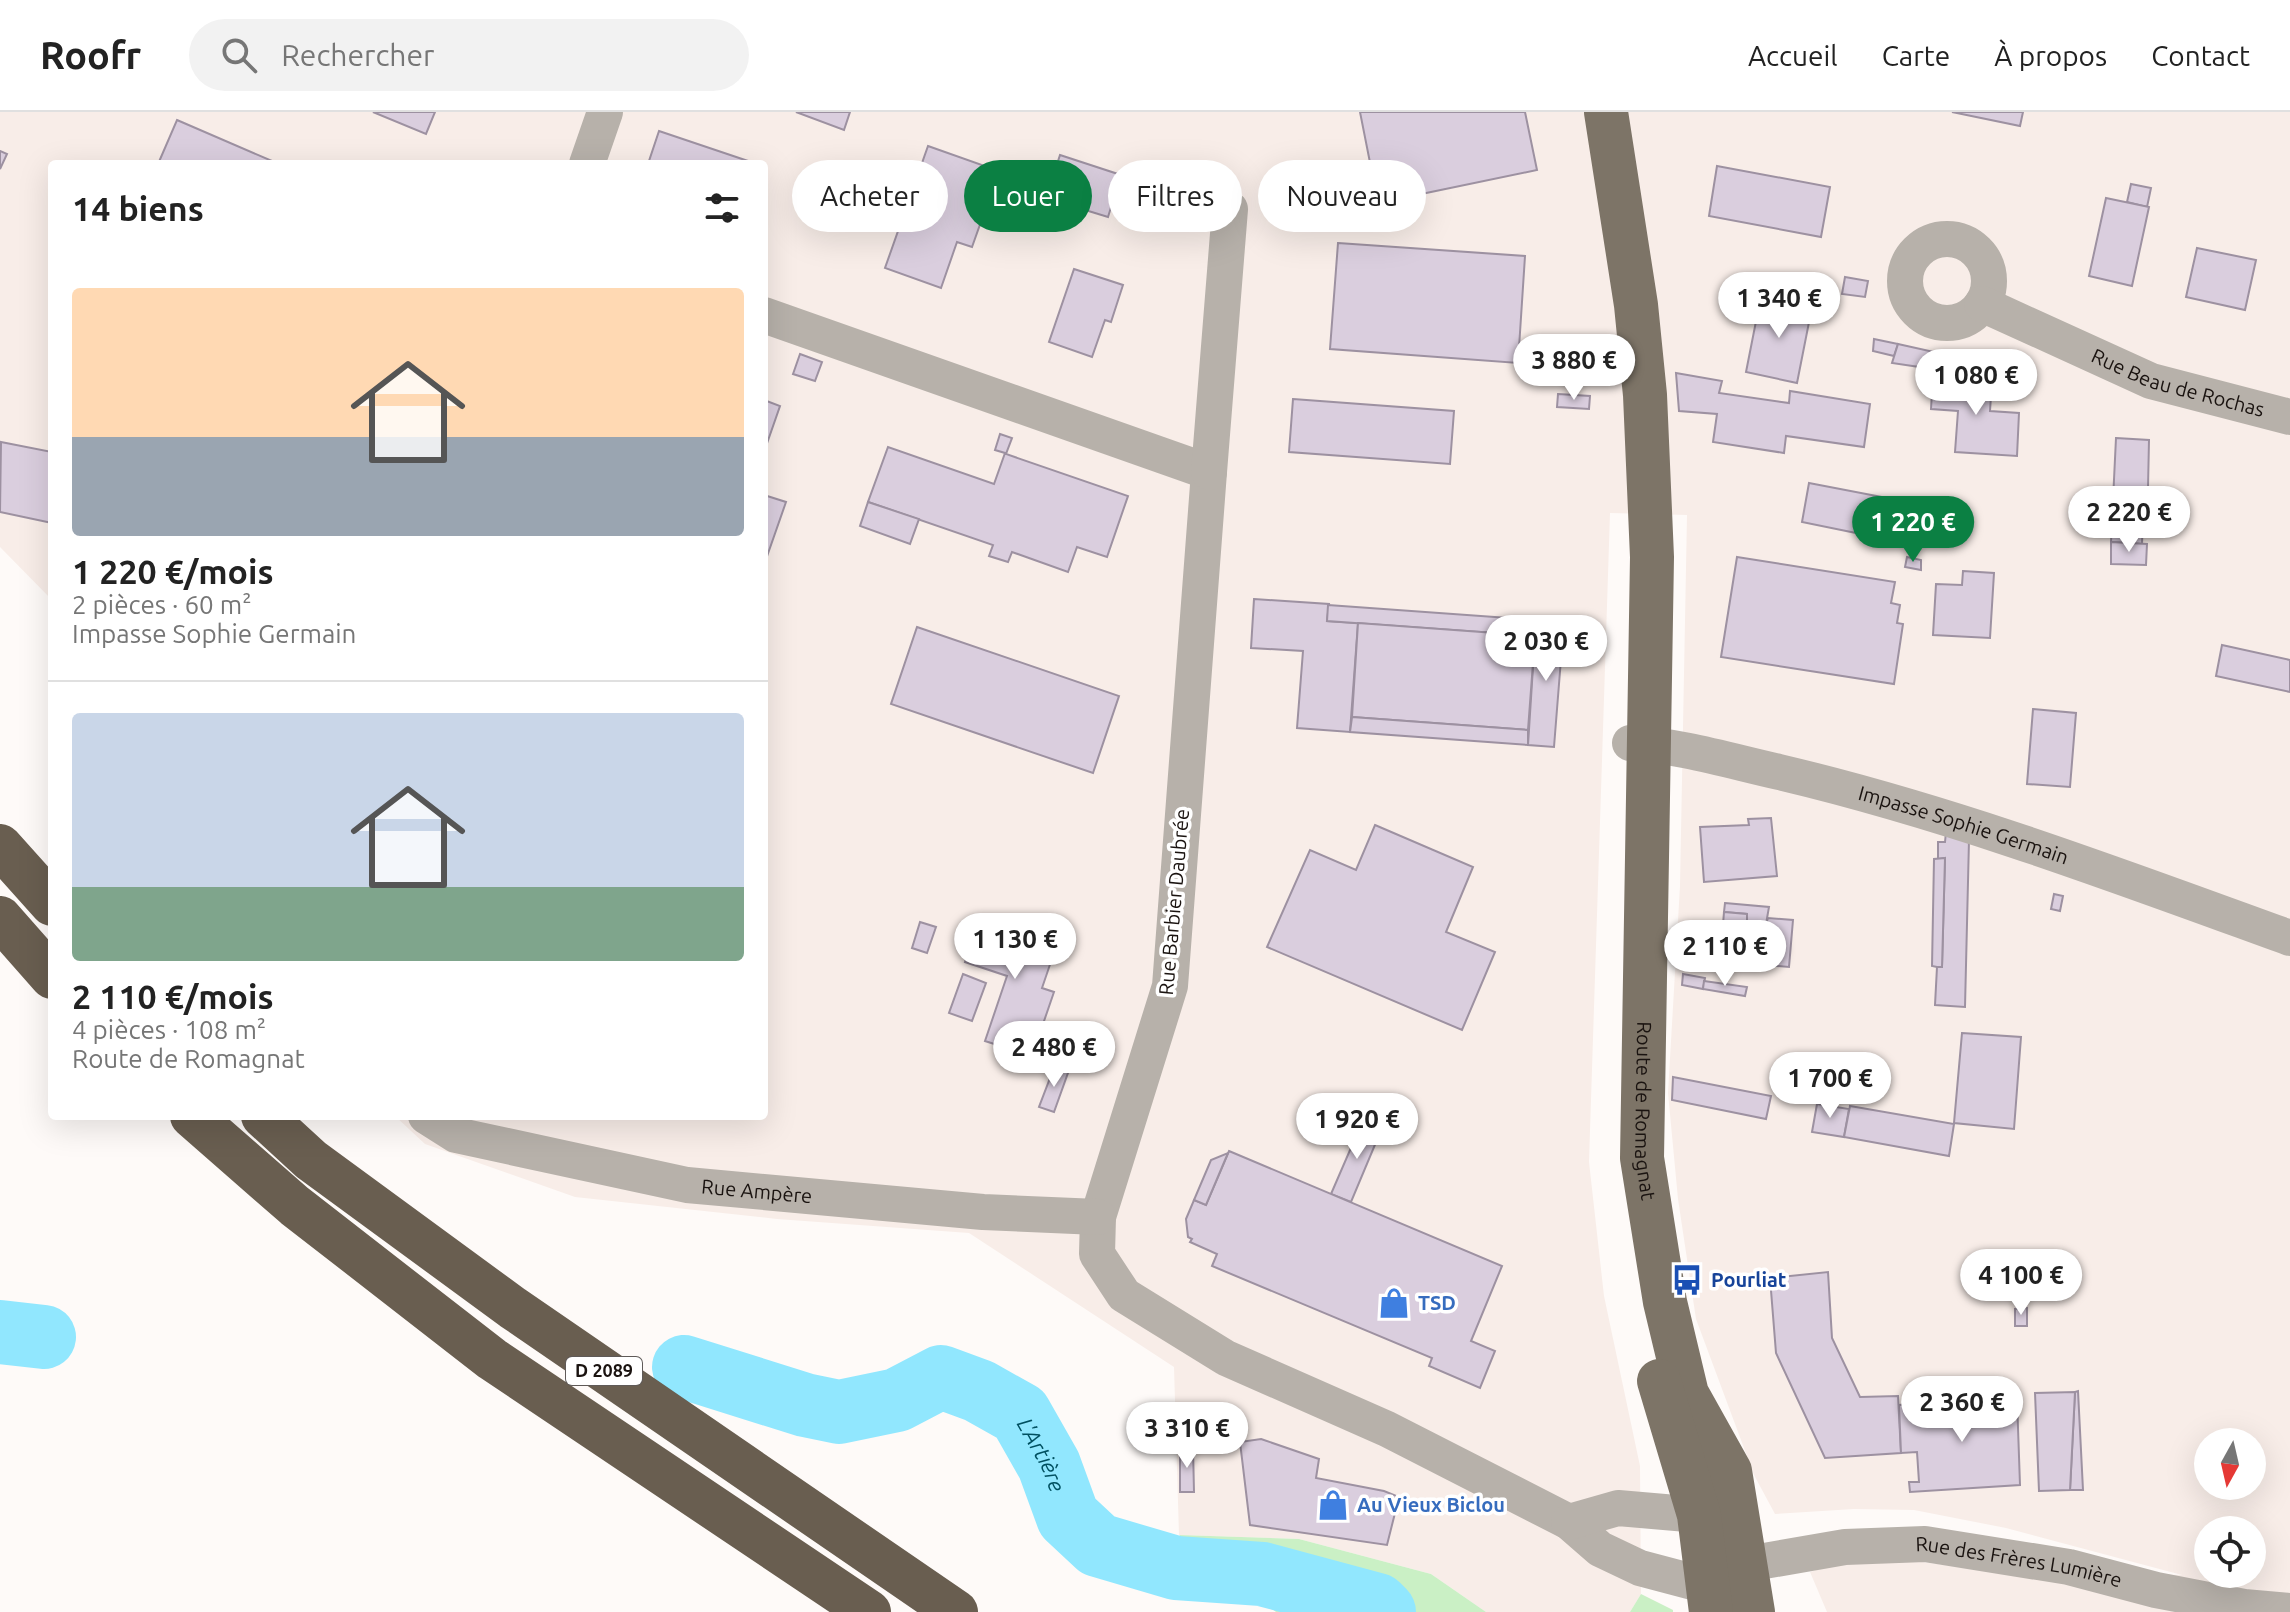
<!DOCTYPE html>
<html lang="fr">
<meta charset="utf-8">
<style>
:root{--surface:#fff;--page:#f2f2f2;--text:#222;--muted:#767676;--line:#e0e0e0;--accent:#0b8043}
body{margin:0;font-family:Ubuntu,sans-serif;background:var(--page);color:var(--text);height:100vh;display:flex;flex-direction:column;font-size:30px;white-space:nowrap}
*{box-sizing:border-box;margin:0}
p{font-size:26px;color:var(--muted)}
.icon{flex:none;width:44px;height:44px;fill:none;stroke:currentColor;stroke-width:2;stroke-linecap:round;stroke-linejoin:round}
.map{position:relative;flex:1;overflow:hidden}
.side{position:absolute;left:48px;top:48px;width:720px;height:960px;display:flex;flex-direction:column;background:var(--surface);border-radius:8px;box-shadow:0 8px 32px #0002}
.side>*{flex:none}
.hud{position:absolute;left:792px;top:48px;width:760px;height:72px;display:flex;gap:16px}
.needle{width:52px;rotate:188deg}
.fabs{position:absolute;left:2194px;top:1316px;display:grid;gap:16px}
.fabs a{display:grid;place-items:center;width:72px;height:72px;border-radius:50%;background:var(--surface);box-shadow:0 8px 32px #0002;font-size:40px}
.price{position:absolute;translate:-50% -68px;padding:0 18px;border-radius:28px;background:#fff;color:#222;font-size:26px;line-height:52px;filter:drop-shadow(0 2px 4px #0008)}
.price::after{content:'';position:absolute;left:50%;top:48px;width:24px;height:18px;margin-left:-12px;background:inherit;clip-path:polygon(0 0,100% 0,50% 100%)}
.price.on{background:var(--accent);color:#fff}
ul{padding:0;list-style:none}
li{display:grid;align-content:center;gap:16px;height:424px;padding:0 24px}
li+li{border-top:2px solid var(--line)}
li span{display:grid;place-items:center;height:248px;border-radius:8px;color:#555}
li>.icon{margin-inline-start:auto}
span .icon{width:144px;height:144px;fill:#fffc;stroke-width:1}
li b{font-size:34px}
h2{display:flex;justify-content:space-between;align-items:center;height:96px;padding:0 24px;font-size:34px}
.pill{padding:0 28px;border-radius:36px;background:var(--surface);box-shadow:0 8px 32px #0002;font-size:28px;line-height:72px}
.pill.on{background:var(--accent);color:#fff}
header{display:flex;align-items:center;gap:48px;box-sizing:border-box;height:112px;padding:0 40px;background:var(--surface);border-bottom:2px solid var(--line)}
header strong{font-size:38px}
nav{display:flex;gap:44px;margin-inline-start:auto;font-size:28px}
.search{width:560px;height:72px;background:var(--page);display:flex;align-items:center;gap:20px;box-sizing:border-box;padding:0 28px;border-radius:44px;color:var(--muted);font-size:30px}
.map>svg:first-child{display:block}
.built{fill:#f8ede8;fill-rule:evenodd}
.green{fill:#caf0c5}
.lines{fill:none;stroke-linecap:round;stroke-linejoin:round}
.river{stroke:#91e7fe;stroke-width:64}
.building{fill:#dacede;stroke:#9d91a1;stroke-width:2}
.minor{stroke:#b7b1aa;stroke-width:36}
.major{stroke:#7d7467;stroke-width:44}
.highway{stroke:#695e50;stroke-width:44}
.labels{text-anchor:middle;stroke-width:7;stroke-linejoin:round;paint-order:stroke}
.shield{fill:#fff;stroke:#5f5a58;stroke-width:2}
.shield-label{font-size:18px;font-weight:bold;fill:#1a1310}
.street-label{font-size:20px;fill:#1a1310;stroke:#fff}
.transit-label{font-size:20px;font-weight:bold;fill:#164399;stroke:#fff;text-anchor:start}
.shop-label{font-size:20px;font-weight:bold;fill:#366cbe;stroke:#fff;text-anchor:start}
.water-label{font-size:22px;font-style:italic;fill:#005060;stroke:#fff}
</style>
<header>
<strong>Roofr</strong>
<div class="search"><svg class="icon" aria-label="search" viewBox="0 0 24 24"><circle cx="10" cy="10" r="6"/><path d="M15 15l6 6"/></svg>Rechercher</div>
<nav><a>Accueil</a><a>Carte</a><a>À propos</a><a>Contact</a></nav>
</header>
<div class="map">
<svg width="2290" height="1500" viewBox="0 0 2290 1500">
<rect width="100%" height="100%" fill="#fefaf8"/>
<path class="built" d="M0,0H2290V1500H1827L1810,1460L1843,1449L1922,1450L1982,1458L2182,1463L2006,1416L1914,1398L1854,1397L1775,1402L1754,1363L1696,1207L1678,1087L1668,981L1680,774L1687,403L1610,401L1589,1050L1604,1184L1640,1354L1641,1482L1630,1500H1486L1431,1462L1299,1427L1179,1423L1174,1255L969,1121L777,1107L575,1085L425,1032L395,1004H764V52H52V488L0,435ZM2208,1330H2252V1374H2208ZM2208,1418H2252V1462H2208Z"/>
<g class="green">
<path d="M1179,1423L1299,1427L1431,1462L1486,1500H1276Z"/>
<path d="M1641,1482L1673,1498V1500H1630Z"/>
</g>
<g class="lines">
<g class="river">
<path d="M0,1220L44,1225"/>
<path id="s1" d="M684,1255L805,1293L839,1300L897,1288L941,1265L979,1279L1020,1302L1049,1353L1068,1405L1098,1433L1176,1456L1262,1462L1377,1493L1384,1500"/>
</g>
</g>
<g class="building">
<path d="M373,0H435L426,22Z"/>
<path d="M796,0H850L844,18Z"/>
<path d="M1360,0H1525L1537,58L1378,91Z"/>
<path d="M1952,0H2023L2020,14Z"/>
<path d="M177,8L279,52H158Z"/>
<path d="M659,19L757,52H648Z"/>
<path d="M928,34L999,59L972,135L957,130L941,176L885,156Z"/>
<path d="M0,39L7,42L0,57Z"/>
<path d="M1060,43L1121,63L1108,105L1046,86Z"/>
<path d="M1717,54L1830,75L1821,125L1709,104Z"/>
<path d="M2131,72L2151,76L2147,95L2127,90Z"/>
<path d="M2106,86L2149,95L2132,174L2089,164Z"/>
<path d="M1338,131L1525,144L1518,251L1330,237Z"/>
<path d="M2197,136L2256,148L2245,198L2186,185Z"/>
<path d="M1074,157L1123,173L1111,210L1105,208L1092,245L1049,230Z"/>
<path d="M1845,165L1868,169L1865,185L1842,182Z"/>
<path d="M1761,184L1812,195L1797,271L1746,260Z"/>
<path d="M1874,227L1898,232L1894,244L1873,239Z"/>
<path d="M1898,232L1934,240L1933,257L1892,251Z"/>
<path d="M800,242L822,250L815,269L793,262Z"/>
<path d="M1676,261L1722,269L1719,281L1789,291L1790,279L1870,292L1864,335L1786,324L1784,341L1713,330L1717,302L1679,299Z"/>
<path d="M1933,264L1992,269L1990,299L2019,301L2017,344L1955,340L1958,299L1931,297Z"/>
<path d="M1558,282L1590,284L1589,297L1557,295Z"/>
<path d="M1293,287L1454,299L1450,352L1289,340Z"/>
<path d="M764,288L780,294L764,340Z"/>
<path d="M1000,322L1012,326L1006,342L1128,384L1107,445L1077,435L1068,460L1012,440L1008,450L989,444L993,433L868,390L888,335L994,372L1005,341L995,338Z"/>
<path d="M2116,326L2149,328L2148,376H2144L2142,432L2111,430Z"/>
<path d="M1,330L52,340V411L0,400Z"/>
<path d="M1809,371L1908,390L1900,430L1802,410Z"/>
<path d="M764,383L786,390L764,453Z"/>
<path d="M868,390L919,407L910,432L860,414Z"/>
<path d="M2111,430L2147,432L2146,453L2111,452Z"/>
<path d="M1737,445L1895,470L1891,491L1900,493L1897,511L1903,512L1894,572L1721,545Z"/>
<path d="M1907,445L1921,448V458L1905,455Z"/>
<path d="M1963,459L1994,461L1990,526L1933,523L1936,472L1962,473Z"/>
<path d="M1254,487L1329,492L1327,509L1358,511L1350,620L1297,616L1303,539L1251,536Z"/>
<path d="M1328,493L1536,508L1535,524L1327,509Z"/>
<path d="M1536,508L1564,509L1554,635L1528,633Z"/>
<path d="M1358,511L1535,524L1528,618L1352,605Z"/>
<path d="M917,515L1119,584L1093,661L891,592Z"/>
<path d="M2222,533L2290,548V580L2216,564Z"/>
<path d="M2033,597L2076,601L2070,675L2027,672Z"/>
<path d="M1352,605L1528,618V633L1350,620Z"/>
<path d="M1771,706L1777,764L1704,770L1700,715L1749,713L1748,707Z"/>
<path d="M1375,713L1473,755L1446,820L1495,840L1462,918L1267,835L1310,738L1356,758Z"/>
<path d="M1946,720L1969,728L1965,895L1935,893L1937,855H1942L1945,746L1938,747V730H1945Z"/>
<path d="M1945,746L1942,855H1937L1932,854L1934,747Z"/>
<path d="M2054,782L2063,784L2060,799L2051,797Z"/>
<path d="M1725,791L1769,795L1766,812L1747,809V802L1724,800Z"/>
<path d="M1724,800L1747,802V809L1766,812L1768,806L1793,808L1789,855L1764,853V858L1741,856L1742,851L1720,849Z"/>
<path d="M981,803L1058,829L1042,876L1054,880L1032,944L985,929L1007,864L965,850Z"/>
<path d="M920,810L936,815L927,841L912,836Z"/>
<path d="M963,862L986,871L972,909L949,901Z"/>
<path d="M1683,862L1705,866L1703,877L1682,873Z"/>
<path d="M1704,869L1747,875L1745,884L1703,877Z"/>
<path d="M1962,921L2021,925L2014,1017L1954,1011Z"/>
<path d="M1055,953L1069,958L1054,1000L1039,995Z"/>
<path d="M1673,965L1771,984L1766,1007L1672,988Z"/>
<path d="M1817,992L1849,997L1844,1025L1812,1020Z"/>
<path d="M1850,994L1954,1012L1949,1044L1844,1025Z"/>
<path d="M1363,1008L1382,1016L1351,1090L1331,1082Z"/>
<path d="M1229,1039L1502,1154L1471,1229L1495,1239L1480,1276L1429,1254L1432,1246L1212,1154L1217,1142L1190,1130L1192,1127L1188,1125L1186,1107L1194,1088L1206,1093Z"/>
<path d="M1228,1041L1206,1093L1194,1088L1211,1048Z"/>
<path d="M1828,1160L1832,1226L1860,1285L1898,1284L1901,1341L1825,1346L1776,1241L1770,1166Z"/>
<path d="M2027,1196V1214H2015V1197Z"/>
<path d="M2078,1279L2083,1378H2070L2075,1280Z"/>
<path d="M2075,1280L2070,1378L2039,1379L2035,1281Z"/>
<path d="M1996,1287H2017L2020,1373L1910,1380L1909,1370H1919L1917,1340L1901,1341L1899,1293Z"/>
<path d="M1261,1327L1319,1347L1316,1366L1384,1379L1399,1385L1387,1433L1250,1413L1240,1330Z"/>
<path d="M1193,1335L1194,1380H1180V1336Z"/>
</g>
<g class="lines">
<g class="minor">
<path d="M587,52L605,0"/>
<circle cx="1947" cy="169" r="42"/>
<path id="s2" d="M1982,192L2151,269L2290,305"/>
<path id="s3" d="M764,203L1209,360L1170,874L1098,1105L1097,1142L1124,1183L1226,1246L1387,1317L1569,1410L1600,1437L1640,1456L1708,1474L1729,1453L1747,1452L1845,1435L1925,1432L2069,1455L2156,1478L2244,1495L2290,1499"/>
<path d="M1209,360L1230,97"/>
<path id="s4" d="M1630,631C1681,634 1730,649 1779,660C1953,701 2122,765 2290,826"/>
<path id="s5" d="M426,1004L456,1023L687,1073L983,1100L1098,1105"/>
<path d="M1569,1410L1618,1396L1699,1403L1712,1424"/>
</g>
<g class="major">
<path id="s6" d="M1606,0L1636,193L1645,283L1652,445L1642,1046L1665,1190L1687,1282L1730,1359L1753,1500"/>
<path d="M1659,1269L1699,1403L1711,1500"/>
</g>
<g class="highway">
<path d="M0,734L52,792"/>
<path d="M0,806L52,865"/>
<path d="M192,1004L295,1094L492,1247L869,1500"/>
<path d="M263,1004L311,1048L513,1196L956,1500"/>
</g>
</g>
<defs>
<symbol id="bus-bare" viewBox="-9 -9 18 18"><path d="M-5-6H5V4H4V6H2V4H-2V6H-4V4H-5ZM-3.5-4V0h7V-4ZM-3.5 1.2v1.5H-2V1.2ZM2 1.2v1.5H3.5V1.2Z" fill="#1a4fb4" stroke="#fff" stroke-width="2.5" paint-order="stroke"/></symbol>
<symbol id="shop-bare" viewBox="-9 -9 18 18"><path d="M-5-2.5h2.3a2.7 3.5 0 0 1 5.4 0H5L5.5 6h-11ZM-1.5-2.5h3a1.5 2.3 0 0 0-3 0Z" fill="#3f7fe0" stroke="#fff" stroke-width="2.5" paint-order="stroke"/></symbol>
</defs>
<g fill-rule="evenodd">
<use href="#bus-bare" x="1665" y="1146" width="44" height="44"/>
<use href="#shop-bare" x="1372" y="1169" width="44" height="44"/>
<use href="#shop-bare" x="1311" y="1371" width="44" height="44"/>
</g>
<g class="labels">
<rect class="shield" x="566" y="1245" width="76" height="28" rx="6"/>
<g class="shield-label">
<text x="604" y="1265">D 2089</text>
</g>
<g class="street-label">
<text dy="7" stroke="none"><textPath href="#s2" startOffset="212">Rue Beau de Rochas</textPath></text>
<text dy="7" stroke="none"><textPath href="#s4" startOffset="344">Impasse Sophie Germain</textPath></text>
<text transform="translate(1174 790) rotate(-85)" y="7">Rue Barbier Daubrée</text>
<text dy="7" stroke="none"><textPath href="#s6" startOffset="1002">Route de Romagnat</textPath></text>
<text dy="7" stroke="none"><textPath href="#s5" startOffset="342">Rue Ampère</textPath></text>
<text dy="7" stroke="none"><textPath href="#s3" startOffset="2294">Rue des Frères Lumière</textPath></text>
</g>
<g class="transit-label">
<text x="1711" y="1175">Pourliat</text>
</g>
<g class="shop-label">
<text x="1418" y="1198">TSD</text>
<text x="1357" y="1400">Au Vieux Biclou</text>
</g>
<g class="water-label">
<text dy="8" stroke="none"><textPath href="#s1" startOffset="404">L'Artière</textPath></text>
</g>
</g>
</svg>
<div class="fabs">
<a><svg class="needle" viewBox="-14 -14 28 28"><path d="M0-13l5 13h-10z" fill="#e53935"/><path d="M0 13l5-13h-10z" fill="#767676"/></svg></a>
<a><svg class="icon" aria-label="locate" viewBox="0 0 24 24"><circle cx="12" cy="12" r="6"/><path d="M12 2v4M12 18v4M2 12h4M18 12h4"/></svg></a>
</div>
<b class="price" style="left:1779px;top:228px">1 340 €</b>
<b class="price" style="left:1574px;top:290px">3 880 €</b>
<b class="price" style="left:1976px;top:305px">1 080 €</b>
<b class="price" style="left:2129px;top:442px">2 220 €</b>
<b class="price on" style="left:1913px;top:452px">1 220 €</b>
<b class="price" style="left:1546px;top:571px">2 030 €</b>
<b class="price" style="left:1015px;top:869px">1 130 €</b>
<b class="price" style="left:1725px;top:876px">2 110 €</b>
<b class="price" style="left:1054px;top:977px">2 480 €</b>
<b class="price" style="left:1830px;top:1008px">1 700 €</b>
<b class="price" style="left:1357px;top:1049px">1 920 €</b>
<b class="price" style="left:2021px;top:1205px">4 100 €</b>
<b class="price" style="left:1962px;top:1332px">2 360 €</b>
<b class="price" style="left:1187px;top:1358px">3 310 €</b>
<div class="hud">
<a class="pill">Acheter</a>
<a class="pill on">Louer</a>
<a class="pill">Filtres</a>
<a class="pill">Nouveau</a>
</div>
<section class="side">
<h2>14 biens<svg class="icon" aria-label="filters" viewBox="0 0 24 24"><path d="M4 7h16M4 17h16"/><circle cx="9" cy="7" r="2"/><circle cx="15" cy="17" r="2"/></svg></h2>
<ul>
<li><span style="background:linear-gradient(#ffd9b3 60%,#9aa5b1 0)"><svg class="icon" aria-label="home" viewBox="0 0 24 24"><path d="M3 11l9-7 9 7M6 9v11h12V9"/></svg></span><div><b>1 220 €/mois</b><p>2 pièces · 60 m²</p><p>Impasse Sophie Germain</p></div></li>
<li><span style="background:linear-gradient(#c9d6e8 70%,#7fa58c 0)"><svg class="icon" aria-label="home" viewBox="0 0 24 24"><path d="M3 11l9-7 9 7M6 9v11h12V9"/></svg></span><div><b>2 110 €/mois</b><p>4 pièces · 108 m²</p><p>Route de Romagnat</p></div></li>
</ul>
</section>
</div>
